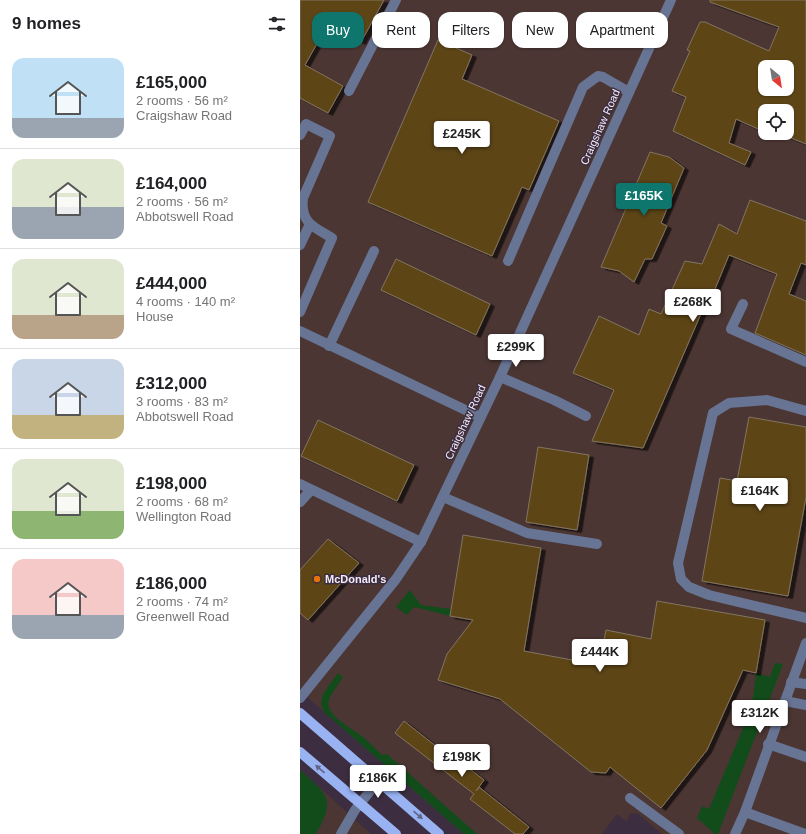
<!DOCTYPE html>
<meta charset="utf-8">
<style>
:root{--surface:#fff;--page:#f2f2f2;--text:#202124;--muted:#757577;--line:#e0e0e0;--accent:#0f766e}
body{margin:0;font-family:Arial,sans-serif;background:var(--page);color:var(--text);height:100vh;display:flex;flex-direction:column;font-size:15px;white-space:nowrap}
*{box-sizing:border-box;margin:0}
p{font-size:13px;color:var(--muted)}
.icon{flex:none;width:22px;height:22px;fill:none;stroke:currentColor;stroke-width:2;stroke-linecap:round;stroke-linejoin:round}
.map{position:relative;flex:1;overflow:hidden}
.side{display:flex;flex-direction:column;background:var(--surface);width:300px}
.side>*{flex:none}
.banner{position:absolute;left:12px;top:12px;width:380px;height:36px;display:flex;gap:8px}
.needle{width:26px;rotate:150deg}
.tools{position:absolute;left:458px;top:60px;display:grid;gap:8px}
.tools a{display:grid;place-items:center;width:36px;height:36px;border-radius:8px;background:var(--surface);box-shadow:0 1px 3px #0004;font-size:20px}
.price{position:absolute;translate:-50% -34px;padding:0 9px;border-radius:4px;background:#fff;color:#222;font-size:13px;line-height:26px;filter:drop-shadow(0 1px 2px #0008)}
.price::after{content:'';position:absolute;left:50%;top:24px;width:12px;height:9px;margin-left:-6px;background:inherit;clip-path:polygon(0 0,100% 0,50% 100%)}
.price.active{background:var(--accent);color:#fff}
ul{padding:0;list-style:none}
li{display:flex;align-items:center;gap:12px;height:100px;padding:0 12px}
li+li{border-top:1px solid var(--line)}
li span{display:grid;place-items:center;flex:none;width:112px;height:80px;border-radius:12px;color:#555}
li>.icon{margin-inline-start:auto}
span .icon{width:48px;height:48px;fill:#fffc;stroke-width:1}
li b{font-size:17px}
h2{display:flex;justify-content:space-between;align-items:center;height:48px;padding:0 12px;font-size:17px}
.tag{padding:0 14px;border-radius:12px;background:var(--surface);box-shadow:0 1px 3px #0004;font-size:14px;line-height:36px}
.tag.active{background:var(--accent);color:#fff}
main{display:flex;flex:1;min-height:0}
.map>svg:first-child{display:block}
.industrial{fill:#4b3633;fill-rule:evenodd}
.green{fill:#124c1b}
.building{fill:#5d4418;stroke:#837560;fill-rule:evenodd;filter:url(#shadow)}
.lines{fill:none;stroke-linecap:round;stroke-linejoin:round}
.minor{stroke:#677493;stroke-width:10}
.major{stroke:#98b2f2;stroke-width:10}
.oneway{fill:#616387}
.food-dot{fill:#e8710a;stroke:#3c2e40;stroke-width:1.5}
.labels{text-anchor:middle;stroke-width:3;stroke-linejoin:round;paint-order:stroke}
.street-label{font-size:11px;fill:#f5ebf7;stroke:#3c2e40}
.poi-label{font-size:11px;font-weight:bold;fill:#f5ebf7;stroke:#3c2e40;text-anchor:start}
</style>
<main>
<section class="side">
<h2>9 homes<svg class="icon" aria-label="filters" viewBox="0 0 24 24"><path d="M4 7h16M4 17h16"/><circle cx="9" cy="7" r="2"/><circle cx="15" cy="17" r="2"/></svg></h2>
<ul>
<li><span style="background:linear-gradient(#bfe0f5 75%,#9aa5b1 0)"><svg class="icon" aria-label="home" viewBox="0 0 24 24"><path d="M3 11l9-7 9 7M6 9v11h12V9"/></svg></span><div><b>£165,000</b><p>2 rooms · 56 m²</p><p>Craigshaw Road</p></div></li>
<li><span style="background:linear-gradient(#dfe7d0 60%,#9aa5b1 0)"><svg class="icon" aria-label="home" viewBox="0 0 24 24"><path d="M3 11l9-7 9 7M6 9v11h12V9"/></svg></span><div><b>£164,000</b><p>2 rooms · 56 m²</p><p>Abbotswell Road</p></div></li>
<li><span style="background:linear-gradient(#dfe7d0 70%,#b9a48a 0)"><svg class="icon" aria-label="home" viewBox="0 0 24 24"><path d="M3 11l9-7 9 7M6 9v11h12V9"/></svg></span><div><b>£444,000</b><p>4 rooms · 140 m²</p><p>House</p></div></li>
<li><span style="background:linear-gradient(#c9d6e8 70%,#c2b280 0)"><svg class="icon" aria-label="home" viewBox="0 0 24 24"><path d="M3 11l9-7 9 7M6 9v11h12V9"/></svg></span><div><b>£312,000</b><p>3 rooms · 83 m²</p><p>Abbotswell Road</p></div></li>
<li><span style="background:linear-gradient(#dfe7d0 65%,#8fb573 0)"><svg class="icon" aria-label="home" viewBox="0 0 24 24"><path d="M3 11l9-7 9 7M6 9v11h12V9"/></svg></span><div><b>£198,000</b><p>2 rooms · 68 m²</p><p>Wellington Road</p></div></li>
<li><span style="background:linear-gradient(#f6c9c9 70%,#9aa5b1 0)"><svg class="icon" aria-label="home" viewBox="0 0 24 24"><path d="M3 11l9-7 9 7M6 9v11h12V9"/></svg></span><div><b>£186,000</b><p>2 rooms · 74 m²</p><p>Greenwell Road</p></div></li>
</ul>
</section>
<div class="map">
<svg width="506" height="834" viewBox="0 0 506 834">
<defs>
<filter id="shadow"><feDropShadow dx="4.5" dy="2.5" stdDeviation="0" flood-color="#0009"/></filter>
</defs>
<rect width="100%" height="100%" fill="#3c2e40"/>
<g class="industrial">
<path d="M0,0H506V834H362L337,813L330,814L326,821L317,814L302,834H164L0,691ZM465,67H487V89H465ZM465,111H487V133H465Z"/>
<path d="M0,770L20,788L71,834H0Z"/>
</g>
<g class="green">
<path d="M110,590L121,605L151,609L150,616L114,607L107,615L96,607Z"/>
<path d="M475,663L483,664L418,834H415L397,818L402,806L409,809L441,733L453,697L456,673L470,677Z"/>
<path d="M38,673L43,677L30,697L28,704C31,719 52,728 63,737C70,743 76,749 82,755L87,754L177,834H164L25,713C14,699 30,685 38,673Z"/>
<path d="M0,770C28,795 36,799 16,834H0Z"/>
</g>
<g class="building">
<path d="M0,0H84L61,42L28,24L5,65L43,86L28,113L0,98Z"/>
<path d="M410,0H506V144L479,133H487V111H465V132L436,119L429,143L451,152L445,165L373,131L386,97L372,91L390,51L387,50L400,22H405L469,51L479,27L410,2ZM465,67H487V89H465Z"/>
<path d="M138,40L172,55L162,79L259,121L229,190L222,187L192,256L68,202Z"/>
<path d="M350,152L369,157L384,168L361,223L367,226L352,259H345L334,282L319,271L301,267Z"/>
<path d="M450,200L506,221V265L501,263L489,294L506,301V355L455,333L477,274L429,255L406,311L403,309L343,448L292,441L314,390L273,373L299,316L339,335L349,309L361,314L385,261L402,264L419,224L437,234Z"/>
<path d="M96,259L190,304L176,335L81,290Z"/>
<path d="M449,417L506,427V497L488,596L402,581L420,478L437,481Z"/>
<path d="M18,420L114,465L97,501L1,456Z"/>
<path d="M238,447L289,455L277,530L226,522Z"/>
<path d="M163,535L241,548L224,651L299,665L306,630L351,639L357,601L465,620L456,673L443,670L407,750L361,808L310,767L306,773L291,772L200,699L138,680L147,654L173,620L150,616Z"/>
<path d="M28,539L59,563L8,620L0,613V570Z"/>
<path d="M104,721L156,762L158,760L184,780L176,791L179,787L229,827L223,834H215L170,799L174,794L95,733Z"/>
</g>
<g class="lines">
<g class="minor">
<path d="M49,91L96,0"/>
<path d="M0,135L6,124L30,136L3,198C0,223 14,227 32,238L0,312"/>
<path d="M0,245L10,224"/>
<path d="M208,261L283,87L298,76L303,77L329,92"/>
<path d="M443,304L431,329L506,362"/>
<path d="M0,331L180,417"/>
<path d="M29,346L74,251"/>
<path d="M200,377L254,400L286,416"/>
<path d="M506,411L467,400L429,403L413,413L378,563L381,579L389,587L409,595L506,618"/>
<path d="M0,484L121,542"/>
<path d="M143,497L227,533L297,544"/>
<path d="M0,502L11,490"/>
<path d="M491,682L506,684"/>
<path d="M0,698L96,579L121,542L200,377L371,0"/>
<path d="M485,701L506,705"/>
<path d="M468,744L506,757"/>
<path d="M330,798L379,834"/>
<path d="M445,812L505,834"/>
<path d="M41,834L55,810L78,781"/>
<path d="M435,834L445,812L506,643"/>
</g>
<g class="major">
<path d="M0,713L139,834"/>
<path d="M0,752L96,834"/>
</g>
</g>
<defs><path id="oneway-solid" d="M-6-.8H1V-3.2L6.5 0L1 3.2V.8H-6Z"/></defs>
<g class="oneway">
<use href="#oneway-solid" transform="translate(20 769) rotate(-140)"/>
<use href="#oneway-solid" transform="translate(118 815) rotate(41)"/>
</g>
<circle class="food-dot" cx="17" cy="579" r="4"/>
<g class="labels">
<g class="street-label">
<text transform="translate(300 127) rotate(-66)" y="4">Craigshaw Road</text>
<text transform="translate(165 422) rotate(-65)" y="4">Craigshaw Road</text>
</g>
<g class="poi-label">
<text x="25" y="583">McDonald's</text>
</g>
</g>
</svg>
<div class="tools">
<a><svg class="needle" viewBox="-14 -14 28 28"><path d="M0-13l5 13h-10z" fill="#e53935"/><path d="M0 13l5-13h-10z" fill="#757577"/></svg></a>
<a><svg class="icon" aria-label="locate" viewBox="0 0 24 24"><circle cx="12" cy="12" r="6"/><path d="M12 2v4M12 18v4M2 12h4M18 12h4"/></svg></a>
</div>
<b class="price" style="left:162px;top:155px">£245K</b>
<b class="price active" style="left:344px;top:217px">£165K</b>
<b class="price" style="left:393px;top:323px">£268K</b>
<b class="price" style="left:216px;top:368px">£299K</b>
<b class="price" style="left:460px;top:512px">£164K</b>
<b class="price" style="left:300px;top:673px">£444K</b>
<b class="price" style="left:460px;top:734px">£312K</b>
<b class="price" style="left:162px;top:778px">£198K</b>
<b class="price" style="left:78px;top:799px">£186K</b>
<div class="banner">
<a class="tag active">Buy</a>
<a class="tag">Rent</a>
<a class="tag">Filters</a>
<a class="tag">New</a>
<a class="tag">Apartment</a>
</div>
</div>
</main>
